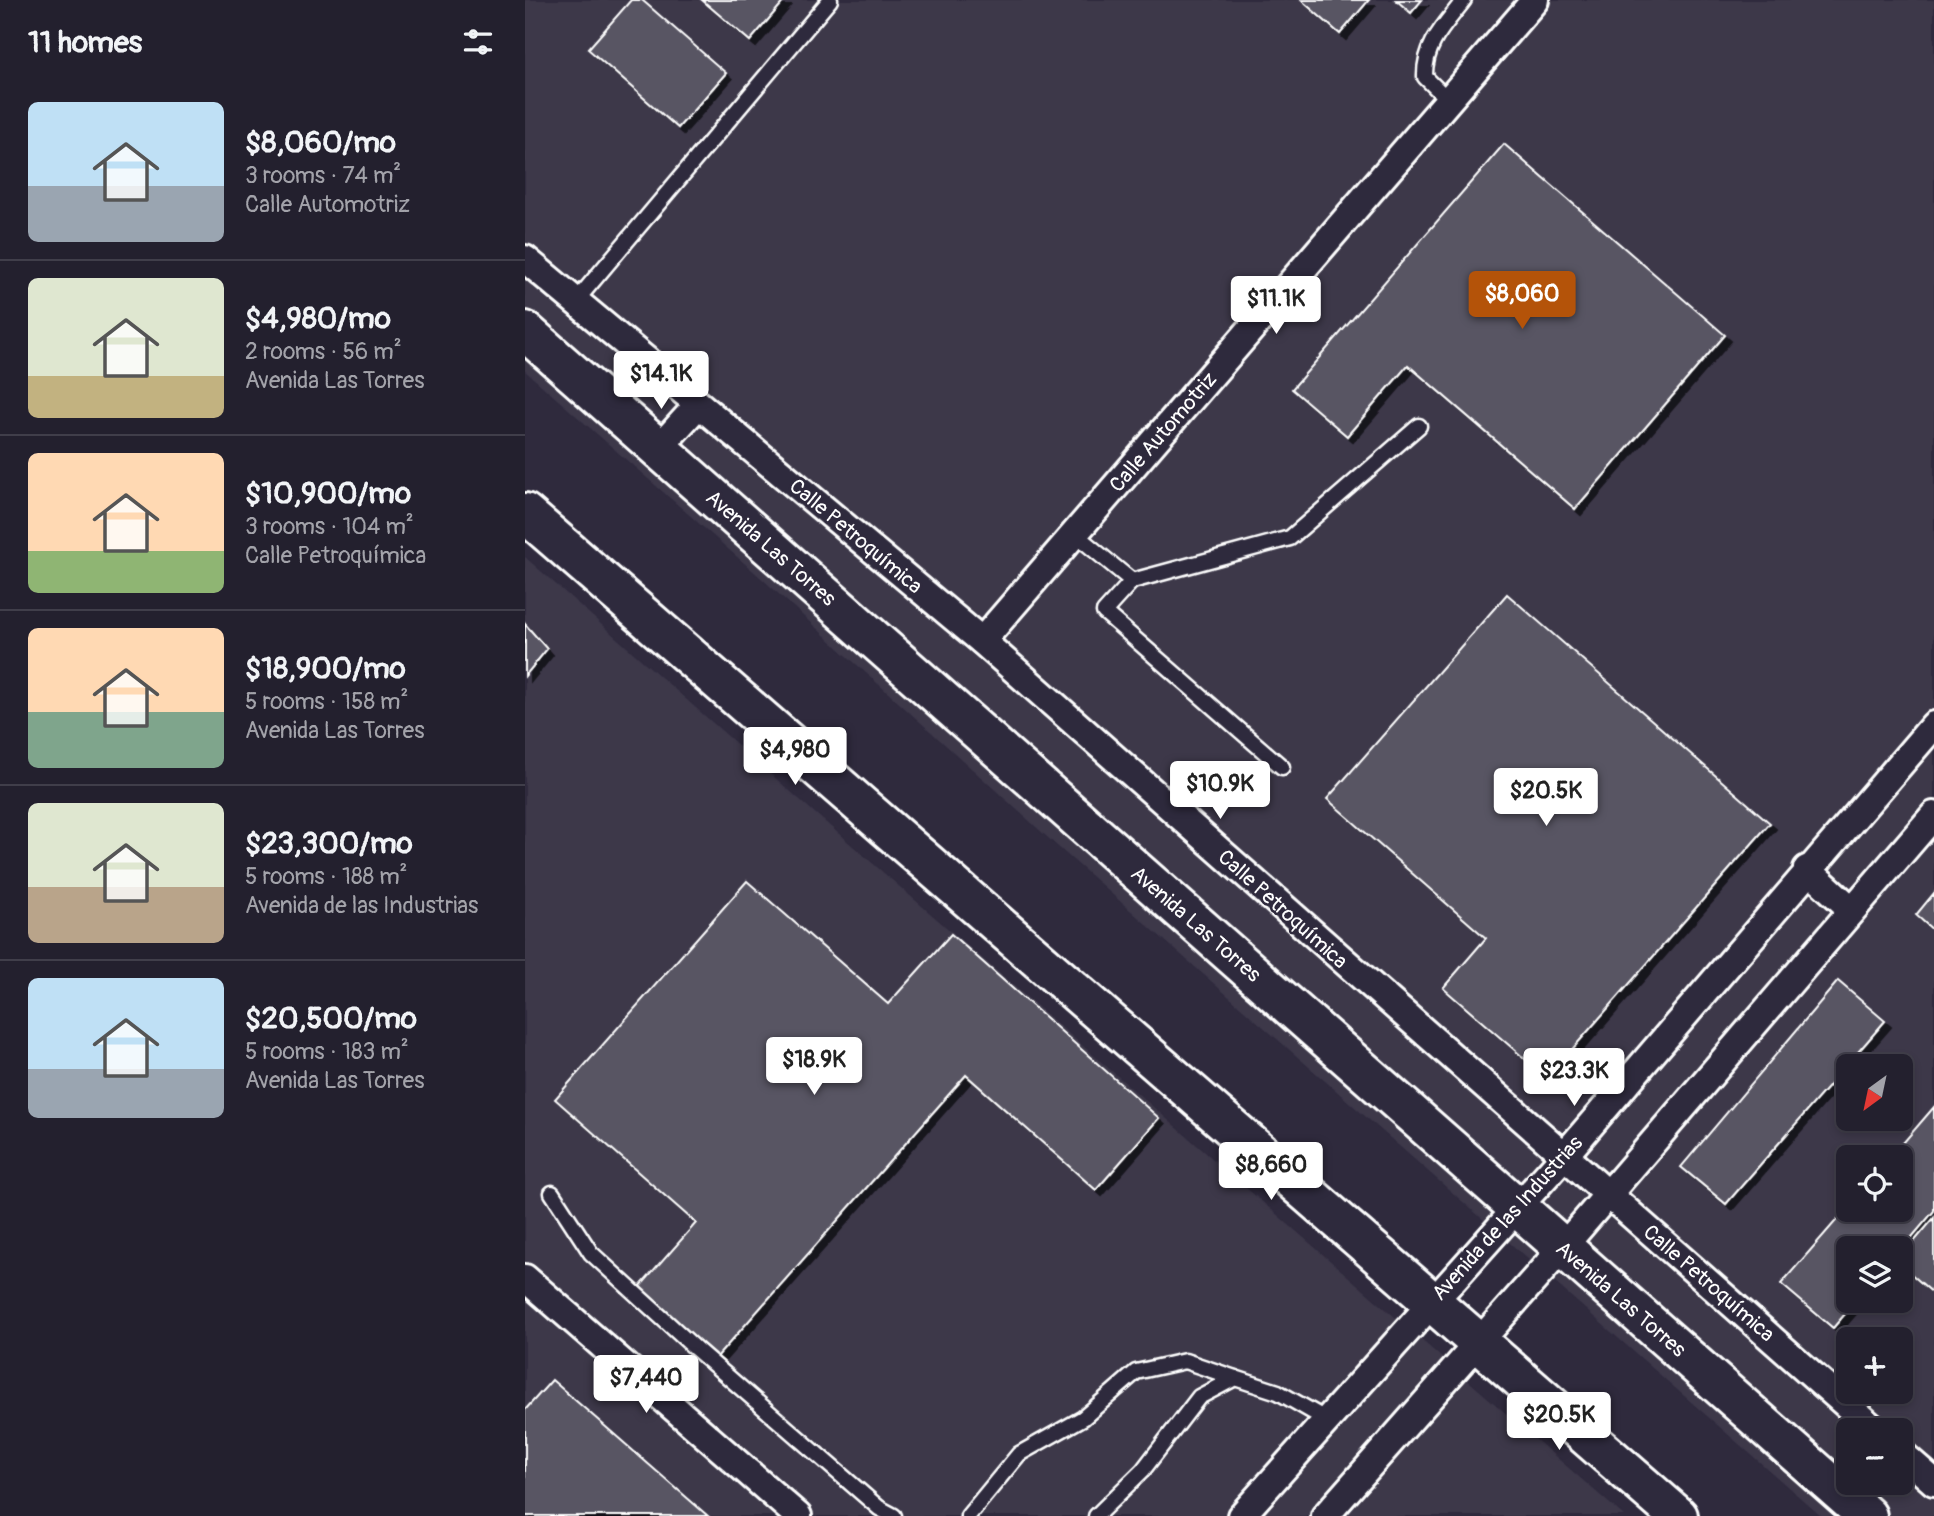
<!DOCTYPE html>
<meta charset="utf-8">
<style>
:root{--surface:#23202e;--page:#2f2d3a;--text:#f1f3f6;--muted:#a3a3aa;--line:#403e4a;--accent:#b45309}
body{margin:0;font-family:Pangolin,sans-serif;background:var(--page);color:var(--text);height:100vh;display:flex;flex-direction:column;font-size:26px;white-space:nowrap}
*{box-sizing:border-box;margin:0}
p{font-size:23px;color:var(--muted)}
.icon{flex:none;width:38px;height:38px;fill:none;stroke:currentColor;stroke-width:2;stroke-linecap:round;stroke-linejoin:round}
.map{position:relative;flex:1;overflow:hidden}
.details{display:flex;flex-direction:column;background:var(--surface);width:525px}
.details>*{flex:none}
.needle{width:46px;rotate:213deg}
.controls{position:absolute;left:1311px;top:1054px;display:grid;gap:14px}
.controls a{display:grid;place-items:center;width:77px;height:77px;border-radius:10px;background:var(--surface);box-shadow:0 4px 10px #0003,0 0 0 2px var(--line);font-size:35px}
.price{position:absolute;translate:-50% -60px;padding:0 16px;border-radius:7px;background:#fff;color:#222;font-size:23px;line-height:46px;filter:drop-shadow(0 2px 4px #0008)}
.price::after{content:'';position:absolute;left:50%;top:42px;width:21px;height:16px;margin-left:-10px;background:inherit;clip-path:polygon(0 0,100% 0,50% 100%)}
.price.active{background:var(--accent);color:#fff}
ul{padding:0;list-style:none}
li{display:flex;align-items:center;gap:21px;height:175px;padding:0 28px}
li+li{border-top:2px solid var(--line)}
li span{display:grid;place-items:center;flex:none;width:196px;height:140px;border-radius:10px;color:#555}
li>.icon{margin-inline-start:auto}
span .icon{width:84px;height:84px;fill:#fffc;stroke-width:1}
li b{font-size:30px}
h2{display:flex;justify-content:space-between;align-items:center;height:84px;padding:0 28px;font-size:30px}
main{display:flex;flex:1;min-height:0}
.map>svg:first-child{display:block}
.built{fill:#3c3749;fill-rule:evenodd}
.building{fill:#595564;stroke:#fff;stroke-width:2;filter:url(#shadow)}
.lines{fill:none;stroke-linecap:round;stroke-linejoin:round}
.service-casing{stroke:#fff;stroke-width:19}
.minor-casing{stroke:#fff;stroke-width:32}
.secondary-casing{stroke:#fff;stroke-width:44}
.service{stroke:#2f2a3d;stroke-width:14}
.minor{stroke:#2f2a3d;stroke-width:26}
.secondary{stroke:#2f2a3d;stroke-width:38}
.labels{text-anchor:middle;stroke-width:5;stroke-linejoin:round;paint-order:stroke}
.street-label{font-size:21px;fill:#fff;stroke:#2f2a3d}
</style>
<main>
<section class="details">
<h2>11 homes<svg class="icon" aria-label="filters" viewBox="0 0 24 24"><path d="M4 7h16M4 17h16"/><circle cx="9" cy="7" r="2"/><circle cx="15" cy="17" r="2"/></svg></h2>
<ul>
<li><span style="background:linear-gradient(#bfe0f5 60%,#9aa5b1 0)"><svg class="icon" aria-label="home" viewBox="0 0 24 24"><path d="M3 11l9-7 9 7M6 9v11h12V9"/></svg></span><div><b>$8,060/mo</b><p>3 rooms · 74 m²</p><p>Calle Automotriz</p></div></li>
<li><span style="background:linear-gradient(#dfe7d0 70%,#c2b280 0)"><svg class="icon" aria-label="home" viewBox="0 0 24 24"><path d="M3 11l9-7 9 7M6 9v11h12V9"/></svg></span><div><b>$4,980/mo</b><p>2 rooms · 56 m²</p><p>Avenida Las Torres</p></div></li>
<li><span style="background:linear-gradient(#ffd9b3 70%,#8fb573 0)"><svg class="icon" aria-label="home" viewBox="0 0 24 24"><path d="M3 11l9-7 9 7M6 9v11h12V9"/></svg></span><div><b>$10,900/mo</b><p>3 rooms · 104 m²</p><p>Calle Petroquímica</p></div></li>
<li><span style="background:linear-gradient(#ffd9b3 60%,#7fa58c 0)"><svg class="icon" aria-label="home" viewBox="0 0 24 24"><path d="M3 11l9-7 9 7M6 9v11h12V9"/></svg></span><div><b>$18,900/mo</b><p>5 rooms · 158 m²</p><p>Avenida Las Torres</p></div></li>
<li><span style="background:linear-gradient(#dfe7d0 60%,#b9a48a 0)"><svg class="icon" aria-label="home" viewBox="0 0 24 24"><path d="M3 11l9-7 9 7M6 9v11h12V9"/></svg></span><div><b>$23,300/mo</b><p>5 rooms · 188 m²</p><p>Avenida de las Industrias</p></div></li>
<li><span style="background:linear-gradient(#bfe0f5 65%,#9aa5b1 0)"><svg class="icon" aria-label="home" viewBox="0 0 24 24"><path d="M3 11l9-7 9 7M6 9v11h12V9"/></svg></span><div><b>$20,500/mo</b><p>5 rooms · 183 m²</p><p>Avenida Las Torres</p></div></li>
</ul>
</section>
<div class="map">
<svg width="1409" height="1516" viewBox="0 0 1409 1516">
<defs>
<filter id="shadow"><feDropShadow dx="6" dy="6" stdDeviation="0" flood-color="#0009"/></filter>
</defs>
<rect width="100%" height="100%" fill="#2f2a3d"/>
<filter id="ink" filterUnits="userSpaceOnUse"><feTurbulence type="fractalNoise" baseFrequency=".0143" numOctaves="2"/><feDisplacementMap in="SourceGraphic" scale="14" xChannelSelector="R" yChannelSelector="G"/><feConvolveMatrix kernelMatrix="1 2 1 2 8 2 1 2 1" color-interpolation-filters="sRGB"/></filter>
<g filter="url(#ink)">
<g class="built">
<path d="M0,0H1409V1516H1296L532,846L235,577L0,371ZM1323,1066H1376V1118H1323ZM1323,1157H1376V1209H1323ZM1323,1248H1376V1300H1323ZM1323,1339H1376V1391H1323ZM1323,1430H1376V1482H1323Z"/>
<path d="M0,557L291,814L1099,1516H0Z"/>
</g>
<g class="building">
<path d="M106,0H117L201,73L153,128L63,49Z"/>
<path d="M177,0H260L225,41Z"/>
<path d="M776,0H844L815,34Z"/>
<path d="M871,0H897L886,13Z"/>
<path d="M979,144L1200,335L1050,509L883,365L822,436L767,389Z"/>
<path d="M982,594L1245,823L1022,1078L918,988L961,938L802,799Z"/>
<path d="M0,624L22,649L0,676Z"/>
<path d="M222,881L363,1004L426,934L634,1118L571,1190L441,1075L191,1358L113,1289L171,1223L30,1099Z"/>
<path d="M1409,893V931L1391,915Z"/>
<path d="M1313,981L1360,1021L1201,1204L1156,1167Z"/>
<path d="M1409,1107V1211L1376,1250L1323,1248V1300H1332L1308,1328L1256,1284L1323,1207V1209H1376V1157H1366Z"/>
<path d="M1409,1218V1294L1376,1265V1257Z"/>
<path d="M27,1380L183,1516H0V1410Z"/>
</g>
<g class="lines">
<defs>
<g id="service">
<path d="M923,100L900,77C899,44 920,25 939,0"/>
<path d="M51,301L305,0"/>
<path d="M550,534L607,581L579,612L757,767"/>
<path d="M607,581L765,538L894,426"/>
<path d="M27,1193L66,1253L171,1349L354,1508L369,1516"/>
<path d="M443,1516L494,1454L558,1418L611,1372L660,1361L710,1378"/>
<path d="M571,1516L618,1470L674,1397L710,1378L753,1392L802,1420"/>
</g>
<g id="minor">
<path d="M0,259L457,641L1350,1430"/>
<path d="M133,449L173,405"/>
<path d="M457,641L1010,0"/>
<path d="M1282,869L1326,909"/>
<path d="M0,1278L273,1516"/>
<path d="M1376,1453L1409,1482"/>
<path d="M716,1516L1038,1157L1409,725"/>
<path d="M800,1516L1038,1247L1409,815"/>
</g>
<g id="secondary">
<path d="M0,331L1342,1516"/>
<path d="M0,513L1153,1516"/>
</g>
</defs>
<use href="#service" class="service-casing"/>
<use href="#minor" class="minor-casing"/>
<use href="#secondary" class="secondary-casing"/>
<use href="#service" class="service"/>
<use href="#minor" class="minor"/>
<use href="#secondary" class="secondary"/>
</g>
</g>
<g class="labels">
<g class="street-label">
<text transform="translate(638 432) rotate(-49)" y="7">Calle Automotriz</text>
<text transform="translate(331 536) rotate(40)" y="7">Calle Petroquímica</text>
<text transform="translate(246 548) rotate(41)" y="7">Avenida Las Torres</text>
<text transform="translate(758 909) rotate(42)" y="7">Calle Petroquímica</text>
<text transform="translate(671 924) rotate(41)" y="7">Avenida Las Torres</text>
<text transform="translate(982 1218) rotate(-48)" y="7">Avenida de las Industrias</text>
<text transform="translate(1184 1283) rotate(41)" y="7">Calle Petroquímica</text>
<text transform="translate(1096 1299) rotate(41)" y="7">Avenida Las Torres</text>
</g>
</g>
</svg>
<div class="controls">
<a><svg class="needle" viewBox="-14 -14 28 28"><path d="M0-13l5 13h-10z" fill="#e53935"/><path d="M0 13l5-13h-10z" fill="#a3a3aa"/></svg></a>
<a><svg class="icon" aria-label="locate" viewBox="0 0 24 24"><circle cx="12" cy="12" r="6"/><path d="M12 2v4M12 18v4M2 12h4M18 12h4"/></svg></a>
<a><svg class="icon" aria-label="layers" viewBox="0 0 24 24"><path d="M12 4l9 5-9 5-9-5zM3 14l9 5 9-5"/></svg></a>
<a>+</a>
<a>−</a>
</div>
<b class="price active" style="left:997px;top:331px">$8,060</b>
<b class="price" style="left:751px;top:336px">$11.1K</b>
<b class="price" style="left:136px;top:411px">$14.1K</b>
<b class="price" style="left:270px;top:787px">$4,980</b>
<b class="price" style="left:695px;top:821px">$10.9K</b>
<b class="price" style="left:1021px;top:828px">$20.5K</b>
<b class="price" style="left:289px;top:1097px">$18.9K</b>
<b class="price" style="left:1049px;top:1108px">$23.3K</b>
<b class="price" style="left:746px;top:1202px">$8,660</b>
<b class="price" style="left:121px;top:1415px">$7,440</b>
<b class="price" style="left:1034px;top:1452px">$20.5K</b>
</div>
</main>
